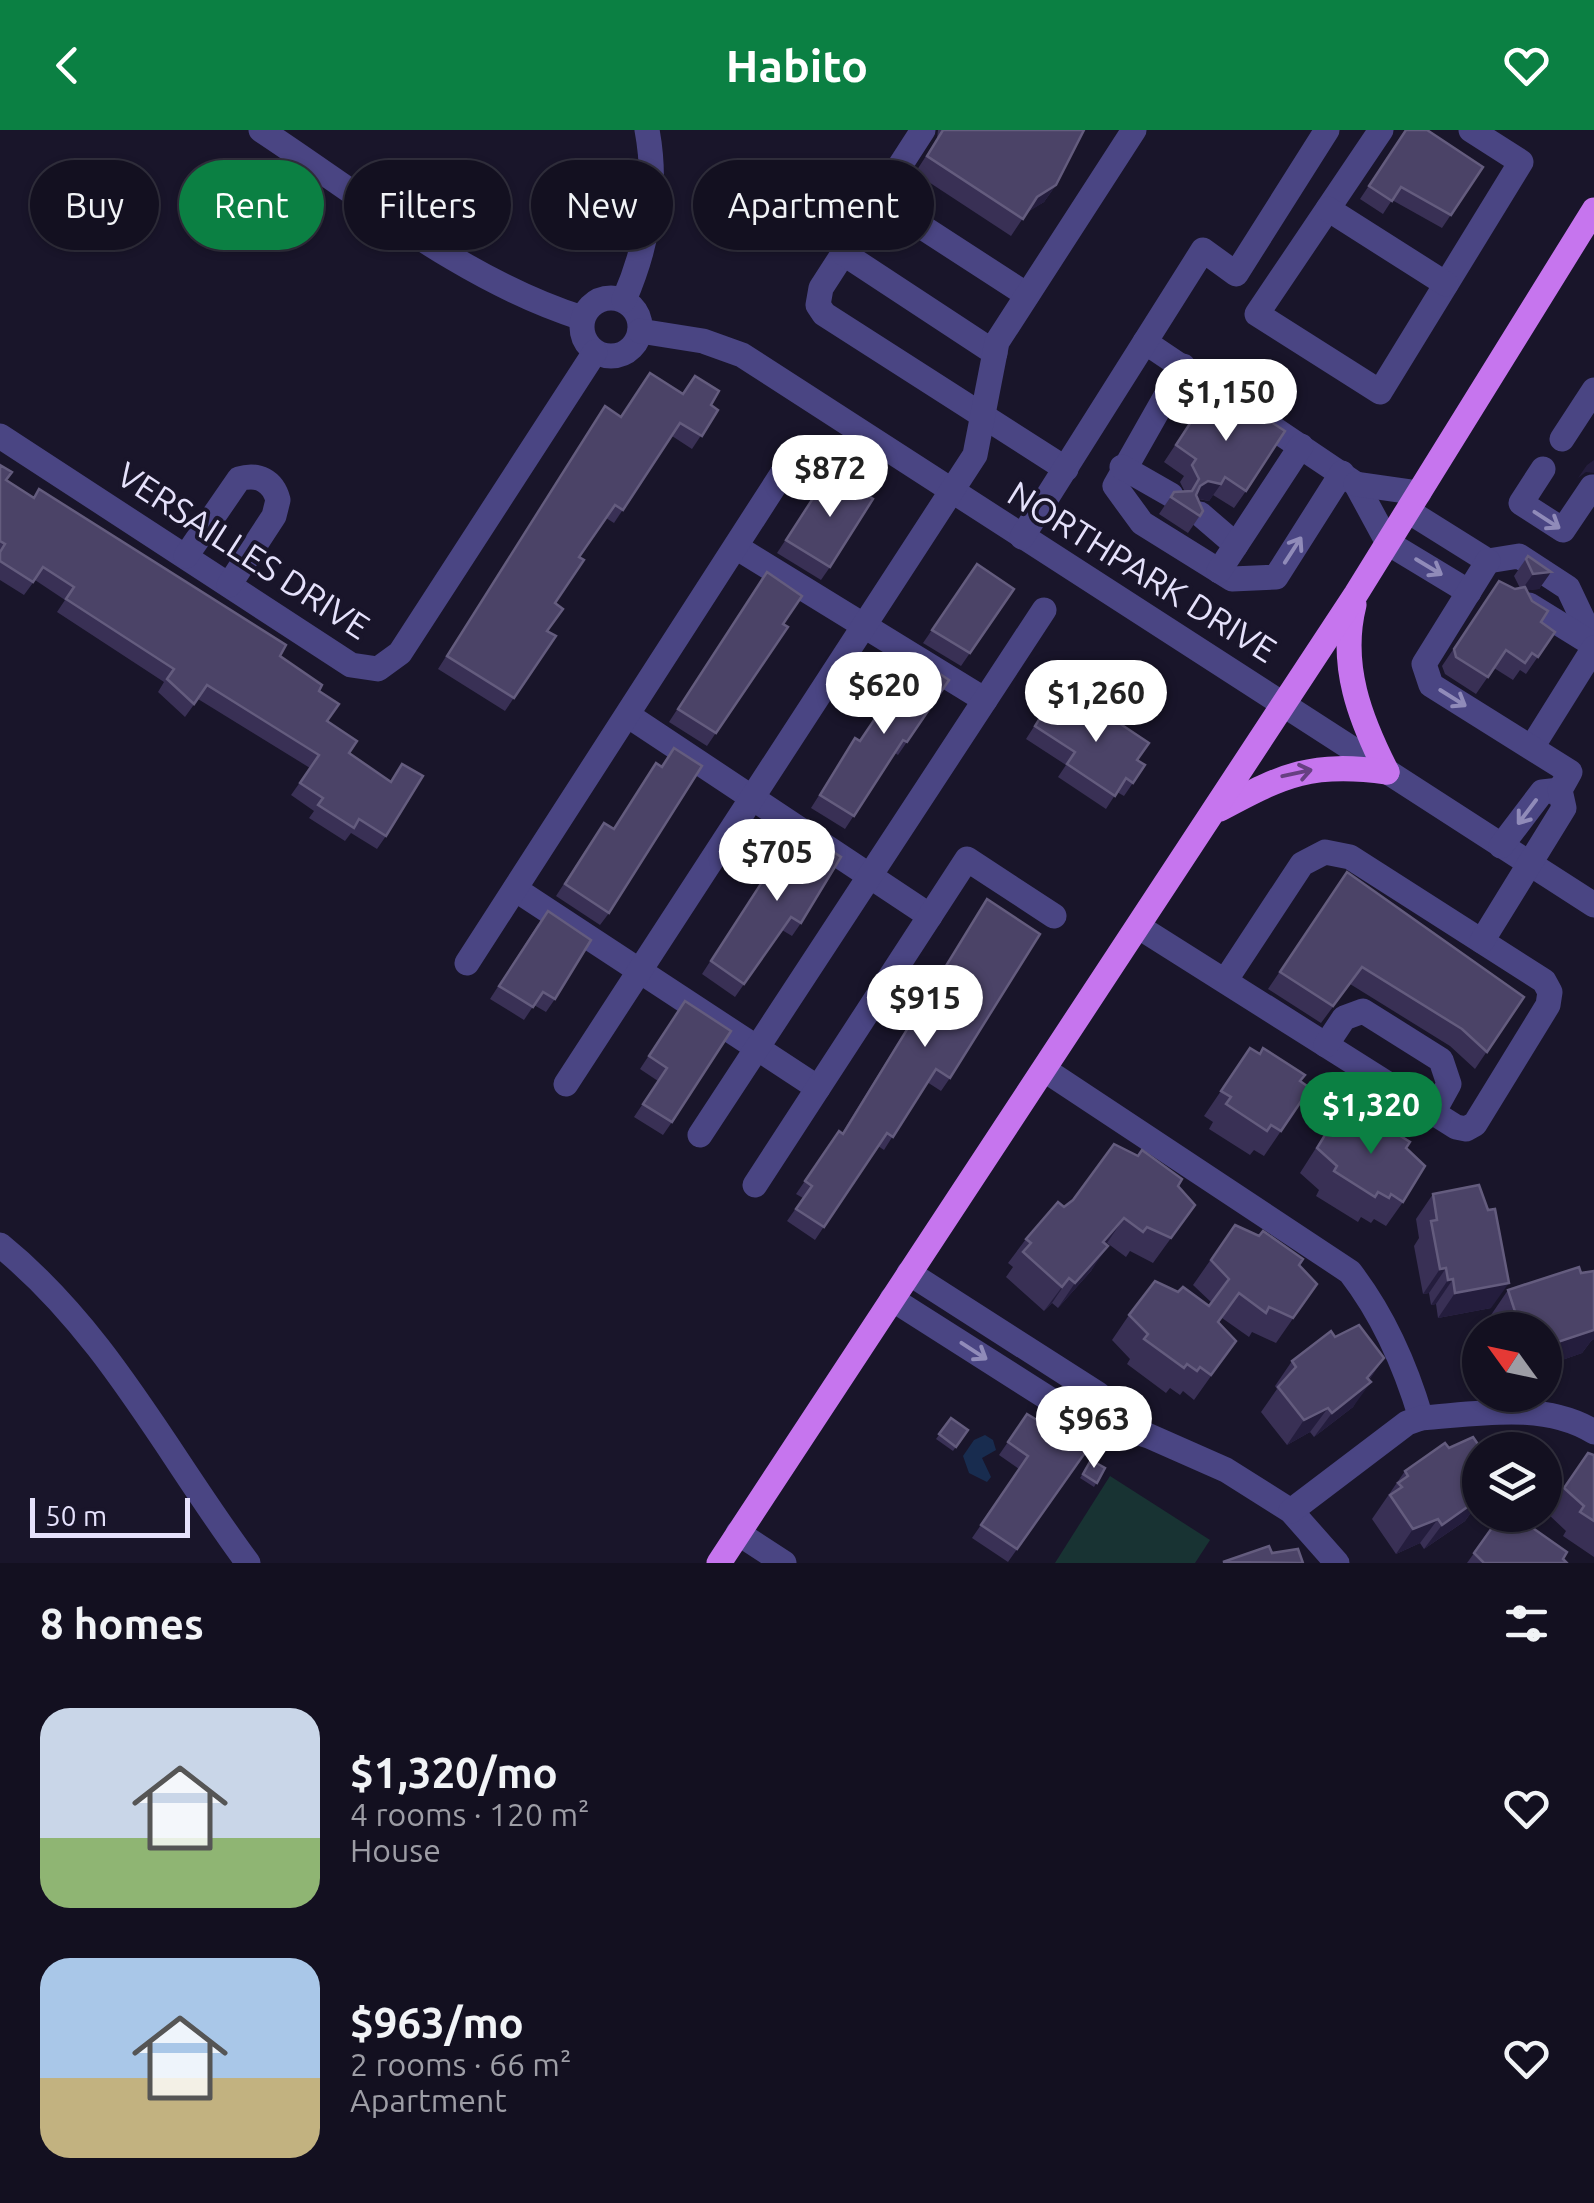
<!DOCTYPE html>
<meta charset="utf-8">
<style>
:root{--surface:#131020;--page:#201e2d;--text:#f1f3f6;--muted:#9d9da5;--line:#32303e;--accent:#0b8043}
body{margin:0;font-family:Ubuntu,sans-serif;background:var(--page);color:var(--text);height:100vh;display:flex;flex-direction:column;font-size:38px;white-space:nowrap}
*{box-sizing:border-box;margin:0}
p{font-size:32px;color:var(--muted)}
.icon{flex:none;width:55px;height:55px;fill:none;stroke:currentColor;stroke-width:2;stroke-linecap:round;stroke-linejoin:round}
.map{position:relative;height:1433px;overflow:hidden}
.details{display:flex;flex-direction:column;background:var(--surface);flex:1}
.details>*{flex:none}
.top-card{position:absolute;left:30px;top:30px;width:1000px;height:90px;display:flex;gap:20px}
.needle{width:65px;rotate:303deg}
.controls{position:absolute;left:1462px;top:1182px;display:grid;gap:20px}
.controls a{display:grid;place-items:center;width:100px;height:100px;border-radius:50%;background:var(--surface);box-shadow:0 2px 8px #0004,0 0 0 2px var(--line);font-size:50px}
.scale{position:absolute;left:30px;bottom:25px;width:160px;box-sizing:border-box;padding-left:10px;border:5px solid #e5e1fb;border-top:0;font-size:28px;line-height:35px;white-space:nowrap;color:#e5e1fb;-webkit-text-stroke:8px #19152a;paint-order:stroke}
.price{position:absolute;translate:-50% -85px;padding:0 22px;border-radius:35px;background:#fff;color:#222;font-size:32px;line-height:65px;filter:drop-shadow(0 2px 5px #0008)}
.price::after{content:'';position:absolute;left:50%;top:60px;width:30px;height:22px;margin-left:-15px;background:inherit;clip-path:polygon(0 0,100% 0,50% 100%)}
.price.current{background:var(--accent);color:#fff}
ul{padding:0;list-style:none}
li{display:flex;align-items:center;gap:30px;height:250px;padding:0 40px}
li span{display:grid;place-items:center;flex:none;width:280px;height:200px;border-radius:30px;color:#555}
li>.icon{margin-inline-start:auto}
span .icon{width:120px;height:120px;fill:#fffc;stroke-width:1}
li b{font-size:42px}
h2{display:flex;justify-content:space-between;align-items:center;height:120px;padding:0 40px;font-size:42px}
.chip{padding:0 35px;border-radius:45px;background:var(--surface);box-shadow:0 2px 8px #0004,0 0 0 2px var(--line);font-size:35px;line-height:90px}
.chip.current{background:var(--accent);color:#fff}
header{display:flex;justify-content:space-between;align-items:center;height:130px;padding:0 40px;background:var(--accent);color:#fff;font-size:45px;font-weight:700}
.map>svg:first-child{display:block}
.green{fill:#183333}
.water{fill:#182c4f}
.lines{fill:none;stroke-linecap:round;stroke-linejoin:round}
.minor{stroke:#4a4583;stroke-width:25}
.major{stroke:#c675ee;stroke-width:25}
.wall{fill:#393055}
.shaded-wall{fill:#241d3d}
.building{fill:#4b4367;stroke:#645c7e;stroke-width:2.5}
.oneway{stroke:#908bb9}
.oneway2{stroke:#674082}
.labels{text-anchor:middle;stroke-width:8;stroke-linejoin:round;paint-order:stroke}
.street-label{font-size:35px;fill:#e5e1fb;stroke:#19152a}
</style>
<header><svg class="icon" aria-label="back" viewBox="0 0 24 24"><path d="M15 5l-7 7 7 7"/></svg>Habito<svg class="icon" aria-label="heart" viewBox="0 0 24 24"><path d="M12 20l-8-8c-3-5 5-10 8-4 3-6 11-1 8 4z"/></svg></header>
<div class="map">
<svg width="1594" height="1433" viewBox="0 0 1594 1433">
<rect width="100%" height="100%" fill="#19152a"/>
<path class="green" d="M1110,1346L1210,1410L1195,1433H1055Z"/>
<path class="water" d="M985,1305L993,1310L996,1320L982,1328L991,1347L987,1352L969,1343L963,1326L974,1310Z"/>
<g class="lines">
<g class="minor">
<path d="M261,0C363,67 465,151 582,188"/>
<path d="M923,0L821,158L818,175L824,184L1066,339"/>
<path d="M1381,0L1257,184L1380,262L1521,32L1471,0"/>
<path d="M879,69L1027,165"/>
<path d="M1328,79L1446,154"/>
<path d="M843,123L995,223"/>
<circle cx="611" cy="197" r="29"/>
<path d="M624,170C647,117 658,58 647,0"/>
<path d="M640,201L703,211L742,225L1594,775"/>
<path d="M1145,212L1356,354L1388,413L1469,462"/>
<path d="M1183,236L1115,356L1142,393L1232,449L1276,447L1342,343"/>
<path d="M0,306L351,535L378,539L400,523L595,222"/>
<path d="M1562,309L1594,260"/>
<path d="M1122,337L1171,365"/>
<path d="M1543,339L1521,373L1563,400L1592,357"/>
<path d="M1356,354L1419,363"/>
<path d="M1408,381L1488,431L1519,426L1568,458L1594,513"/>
<path d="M1200,384L1236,415"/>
<path d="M1022,407L1203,120L1236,144L1327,0"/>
<path d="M736,417L985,570"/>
<path d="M186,426L239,349C258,343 273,351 278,370L274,386L229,455"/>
<path d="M1219,441L1301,316"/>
<path d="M1529,475L1594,515"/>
<path d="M629,586L930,786"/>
<path d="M1532,617L1594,518"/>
<path d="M1501,716L1542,662L1560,660"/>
<path d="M515,759L818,958"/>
<path d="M1139,797L1456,997L1466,999L1475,994L1548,875L1550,862L1544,851L1350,727L1325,722L1302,734L1225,851"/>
<path d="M1482,811L1564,678L1560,660L1570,642L1431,555L1424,534L1488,431"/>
<path d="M467,833L793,327"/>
<path d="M1326,915L1344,888L1363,881L1441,930L1449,954L1433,983"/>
<path d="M1045,940L1350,1142C1384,1186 1405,1234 1421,1288"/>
<path d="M566,954L975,325L997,212L1134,0"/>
<path d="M700,1005L1044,480"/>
<path d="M755,1055L967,729L1054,786"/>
<path d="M0,1115C107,1202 167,1324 248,1433"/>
<path d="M909,1143L1098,1264L1141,1300"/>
<path d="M892,1169L1065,1279L1149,1306L1226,1340L1291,1381L1337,1433"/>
<path d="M1291,1381L1407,1293L1421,1288C1478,1284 1544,1271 1594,1302"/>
<path d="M738,1403L784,1433"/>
</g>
<g class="major">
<path d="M1354,475C1339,535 1360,589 1387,642"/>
<path d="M1220,679C1285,644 1312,632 1387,642"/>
<path d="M719,1433L1356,464L1594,80"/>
</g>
</g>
<g class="wall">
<path d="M938,0H1084L1056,55L1044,72L1027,82L1011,106L915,43L937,9Z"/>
<path d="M1406,0L1483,37L1442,98L1392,70L1383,84L1360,69Z"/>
<path d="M695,246L711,275L718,280L692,319L672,306L614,393L606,388L579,427L555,473L547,501L556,506L505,581L438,539L605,276L621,287L683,264Z"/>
<path d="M1215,255L1246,361L1234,378L1213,365L1209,371L1198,369L1203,381L1188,403L1159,384L1174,362H1185L1180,352L1184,346L1164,332Z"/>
<path d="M0,335L6,350L280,526L319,561L327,591L349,623L391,651L402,634L386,706L377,719L351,703L345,711L309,688L314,681L291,665L310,638L198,569L185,587L158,562L164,552L57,482L65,470L35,450L24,465L0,450Z"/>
<path d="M830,342V437L821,450L777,423Z"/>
<path d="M1528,426L1551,442L1539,459L1526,460L1541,492L1555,502L1526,544L1520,540L1513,550L1494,538L1476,564L1445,544L1442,536L1499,451L1515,459L1520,458L1514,446Z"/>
<path d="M977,434L1014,459L961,536L923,513Z"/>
<path d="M758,455L783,494L788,497L707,616L669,592Z"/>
<path d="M949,550L898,625L895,623L845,699L811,678L855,608L860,611Z"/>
<path d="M1053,567L1145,635L1124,666L1117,662L1106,679L1058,647L1066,635L1026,609Z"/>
<path d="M674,618L609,783L600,795L556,766L595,706L614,699Z"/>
<path d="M788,711L801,793L792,806L782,800L735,867L702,844Z"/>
<path d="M1347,742L1524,867L1475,939L1450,916L1350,854L1321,893L1268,859Z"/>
<path d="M987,769L950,948L941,961L927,952L884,1020L878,1016L815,1110L787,1091L803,1068L796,1064L839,1001L842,1003Z"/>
<path d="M538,794L555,869L546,882L534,875L524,890L490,869Z"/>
<path d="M676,884L672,992L663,1005L634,987L658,951L640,939Z"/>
<path d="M1250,918L1300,951L1281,1001L1264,1026L1254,1020L1250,1025L1209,999L1213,992L1204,986Z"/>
<path d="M1339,982L1406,1018L1403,1072L1386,1096L1374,1089L1371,1093L1361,1087L1358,1092L1316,1066L1319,1060L1300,1043Z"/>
<path d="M1178,1056L1195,1075L1153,1133L1130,1121L1126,1127L1107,1113L1091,1141L1058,1178L1052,1173L1044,1181L1006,1147L1013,1137L1008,1133L1026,1109L1064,1077Z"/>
<path d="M1433,1064L1491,1178L1438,1188L1436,1174L1431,1175L1429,1163L1423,1164L1414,1116L1419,1108L1416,1089Z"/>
<path d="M1235,1095L1299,1135L1317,1154L1276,1213L1252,1202L1249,1207L1222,1188L1219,1192L1236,1211L1194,1270L1183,1261L1180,1265L1170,1258L1166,1263L1127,1234L1130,1229L1112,1210L1129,1185L1209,1176L1212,1173L1193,1155Z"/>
<path d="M1594,1141V1209L1591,1211L1582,1223L1545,1236V1200H1496L1491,1185L1508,1160Z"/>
<path d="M1335,1207L1384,1228L1369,1250L1353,1277L1314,1307L1310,1302L1287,1315L1261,1282L1277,1259L1275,1256L1292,1231Z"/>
<path d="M1027,1284L1087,1320L1008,1432L972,1408L1019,1339L999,1325Z"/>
<path d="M951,1288L968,1300L953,1321L936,1309Z"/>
<path d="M1449,1318L1480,1320V1370L1465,1391L1424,1419L1420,1413L1396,1424L1372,1389L1405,1341Z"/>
<path d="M1588,1323L1594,1325V1427L1563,1406L1566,1401L1547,1383Z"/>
<path d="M1091,1330L1105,1338L1094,1357L1080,1348Z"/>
<path d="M1499,1388L1563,1429L1567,1433H1467Z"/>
</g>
<g class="shaded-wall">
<path d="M1056,55L1044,72L1025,84L1037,67Z"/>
<path d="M1594,330V343L1586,342L1578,348L1587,335Z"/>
<path d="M1208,351L1221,354L1209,371L1196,368L1188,373L1200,356Z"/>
<path d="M1551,442L1539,459L1521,461L1533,444Z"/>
<path d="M1124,1088L1107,1113L1086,1136L1103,1112Z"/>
<path d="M1108,1116L1091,1141L1058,1178L1075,1153Z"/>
<path d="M1446,1138L1429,1163L1423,1164L1440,1139Z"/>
<path d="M1069,1148L1052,1173L1044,1181L1062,1157Z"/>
<path d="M1453,1149L1436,1174L1431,1175L1448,1150Z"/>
<path d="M1509,1153L1491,1178L1438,1188L1455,1163Z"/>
<path d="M1594,1197V1209L1591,1211L1582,1223L1545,1236V1224L1552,1214Z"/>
<path d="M1384,1228L1367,1252H1371L1353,1277L1314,1307L1332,1283Z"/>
<path d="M1328,1278L1310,1302L1287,1315L1304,1290Z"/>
<path d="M1480,1359V1370L1465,1391L1424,1419L1442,1395Z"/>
<path d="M1438,1389L1420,1413L1396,1424L1413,1399Z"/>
</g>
<g class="building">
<path d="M943,0H1084L1056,55L1037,67L1023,89L927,26Z"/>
<path d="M1406,0H1427L1483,37L1451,85L1401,57L1392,71L1369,56Z"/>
<path d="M650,243L683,264L695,246L719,261L711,275L718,280L702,306L680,293L623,380L615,375L579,427L584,430L555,473L563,479L547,501L556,506L514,568L447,526L605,276L621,287Z"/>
<path d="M1215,255L1285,301L1246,361L1225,347L1221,354L1208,351L1200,356L1196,365L1203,381L1200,386L1171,367L1174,362L1192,361L1199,349L1192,335L1196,329L1176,315Z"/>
<path d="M0,335L12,342L6,350L34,368L39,359L286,515L280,526L322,555L319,561L339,574L327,591L357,611L349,623L391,652L402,634L423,646L386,706L359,689L354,698L318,675L323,668L300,653L319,625L207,555L194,574L167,549L174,539L66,469L74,457L43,437L33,452L0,431V422L5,414L0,411Z"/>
<path d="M830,342L873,369L830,437L786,410Z"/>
<path d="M1528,426L1551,442L1533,444L1526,429Z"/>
<path d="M977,434L1014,459L970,523L932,500Z"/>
<path d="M767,442L802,466L783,494L788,497L716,603L678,579Z"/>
<path d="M1499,451L1515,459L1525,457L1532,471L1548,481L1541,492L1555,502L1538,527L1532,523L1525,533L1506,520L1488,547L1456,527L1454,519Z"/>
<path d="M916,528L949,550L907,612L903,610L854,686L820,665L855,608L860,611Z"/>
<path d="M1053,567L1093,593L1101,581L1149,613L1137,630L1145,635L1133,653L1126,648L1115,666L1067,634L1075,622L1035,596Z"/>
<path d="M674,618L702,636L609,783L565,754L604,693L614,699L656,633L662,637Z"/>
<path d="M797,698L841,727L801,793L791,787L744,854L711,831Z"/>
<path d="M1347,742L1524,867L1487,922L1462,899L1362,837L1333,876L1280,842Z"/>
<path d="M987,769L1040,804L950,948L936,939L893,1007L887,1003L824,1097L796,1079L812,1056L805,1051L839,1001L843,1004Z"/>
<path d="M548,781L591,810L555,869L543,862L533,877L499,856Z"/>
<path d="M685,871L731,901L672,992L643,974L667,938L649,926Z"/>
<path d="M1250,918L1260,924L1263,918L1305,945L1300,951L1310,958L1281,1001L1271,995L1267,1001L1226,974L1231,967L1221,961Z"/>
<path d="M1339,982L1364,992L1368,986L1410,1012L1406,1018L1425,1036L1403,1072L1391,1064L1389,1068L1378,1062L1375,1067L1334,1041L1337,1036L1317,1018Z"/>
<path d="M1114,1014L1138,1026L1142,1020L1182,1049L1178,1056L1195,1075L1171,1108L1147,1097L1143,1102L1124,1088L1103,1112L1108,1116L1075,1153L1069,1148L1062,1157L1023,1122L1031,1113L1026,1109L1058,1072L1064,1077L1073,1070Z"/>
<path d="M1479,1055L1488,1080L1495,1079L1509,1153L1455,1163L1453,1149L1448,1150L1446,1138L1440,1139L1431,1091L1437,1090L1433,1064Z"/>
<path d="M1235,1095L1259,1106L1263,1101L1303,1129L1299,1135L1317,1154L1293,1188L1269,1177L1266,1183L1239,1163L1218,1192L1236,1211L1211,1245L1200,1237L1197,1241L1187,1234L1184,1238L1144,1209L1148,1204L1129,1185L1155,1151L1178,1162L1183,1157L1209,1176L1229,1149L1211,1130Z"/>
<path d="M1579,1137L1581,1143L1594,1141V1200L1552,1214L1550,1207H1545V1200H1521L1508,1160Z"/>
<path d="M1359,1195L1384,1228L1367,1248L1371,1252L1332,1283L1328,1278L1304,1290L1278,1257L1296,1237L1292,1231L1331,1201L1335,1207Z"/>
<path d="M1027,1284L1087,1320L1017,1419L981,1395L1028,1326L1008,1312Z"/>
<path d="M951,1288L968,1300L956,1317L939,1304Z"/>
<path d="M1473,1307L1482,1320H1480V1359L1478,1361L1480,1368L1442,1395L1438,1389L1413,1399L1390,1365L1402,1357L1398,1353L1408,1346L1405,1341L1445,1313L1449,1318Z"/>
<path d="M1588,1323L1594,1325V1391L1580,1382L1584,1376L1564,1358Z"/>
<path d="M1091,1330L1105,1338L1097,1353L1083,1344Z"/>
<path d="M1499,1388L1523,1399L1527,1394L1567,1422L1563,1429L1567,1433H1484L1474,1423Z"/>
<path d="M1269,1416L1272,1423L1298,1419L1303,1433L1223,1432Z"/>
</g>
<defs><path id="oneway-shaft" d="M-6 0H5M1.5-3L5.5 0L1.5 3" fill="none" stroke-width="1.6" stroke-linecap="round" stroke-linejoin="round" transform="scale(2.5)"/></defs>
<g class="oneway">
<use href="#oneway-shaft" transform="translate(1547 390) rotate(33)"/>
<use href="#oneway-shaft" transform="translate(1293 420) rotate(-57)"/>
<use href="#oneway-shaft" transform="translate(1429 437) rotate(31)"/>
<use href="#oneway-shaft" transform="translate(1453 568) rotate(32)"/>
<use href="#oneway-shaft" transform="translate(1527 682) rotate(127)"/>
<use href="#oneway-shaft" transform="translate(974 1221) rotate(33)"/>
</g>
<use class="oneway2" href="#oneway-shaft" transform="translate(1297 643) rotate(-12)"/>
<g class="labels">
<g class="street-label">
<text transform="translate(243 421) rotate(33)" y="12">VERSAILLES DRIVE</text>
<text transform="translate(1142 442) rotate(32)" y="12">NORTHPARK DRIVE</text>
</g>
</g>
</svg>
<div class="controls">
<a><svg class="needle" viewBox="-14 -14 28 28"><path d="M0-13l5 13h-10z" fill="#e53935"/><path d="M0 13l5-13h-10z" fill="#9d9da5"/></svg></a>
<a><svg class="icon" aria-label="layers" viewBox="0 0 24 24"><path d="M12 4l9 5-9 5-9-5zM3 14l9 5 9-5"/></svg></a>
</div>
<div class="scale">50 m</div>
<b class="price" style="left:1226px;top:314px">$1,150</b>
<b class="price" style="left:830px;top:390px">$872</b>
<b class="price" style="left:884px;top:607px">$620</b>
<b class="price" style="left:1096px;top:615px">$1,260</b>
<b class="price" style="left:777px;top:774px">$705</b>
<b class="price" style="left:925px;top:920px">$915</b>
<b class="price current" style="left:1371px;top:1027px">$1,320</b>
<b class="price" style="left:1094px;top:1341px">$963</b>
<div class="top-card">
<a class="chip">Buy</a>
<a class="chip current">Rent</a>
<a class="chip">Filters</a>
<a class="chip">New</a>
<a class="chip">Apartment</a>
</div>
</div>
<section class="details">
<h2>8 homes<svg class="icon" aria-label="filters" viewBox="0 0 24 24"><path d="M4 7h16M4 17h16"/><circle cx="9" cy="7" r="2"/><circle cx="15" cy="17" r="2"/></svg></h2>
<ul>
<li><span style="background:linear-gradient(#c9d6e8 65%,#8fb573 0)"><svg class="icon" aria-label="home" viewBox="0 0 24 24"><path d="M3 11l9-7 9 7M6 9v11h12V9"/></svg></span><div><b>$1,320/mo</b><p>4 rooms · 120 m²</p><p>House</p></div><svg class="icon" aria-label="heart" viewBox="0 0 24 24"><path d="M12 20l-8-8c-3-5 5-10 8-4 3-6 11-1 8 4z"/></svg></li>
<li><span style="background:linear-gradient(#a9c7e8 60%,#c2b280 0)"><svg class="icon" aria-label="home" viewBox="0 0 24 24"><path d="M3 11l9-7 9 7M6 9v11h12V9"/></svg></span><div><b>$963/mo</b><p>2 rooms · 66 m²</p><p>Apartment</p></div><svg class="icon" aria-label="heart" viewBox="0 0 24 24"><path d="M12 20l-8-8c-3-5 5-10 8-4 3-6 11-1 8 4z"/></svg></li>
</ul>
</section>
